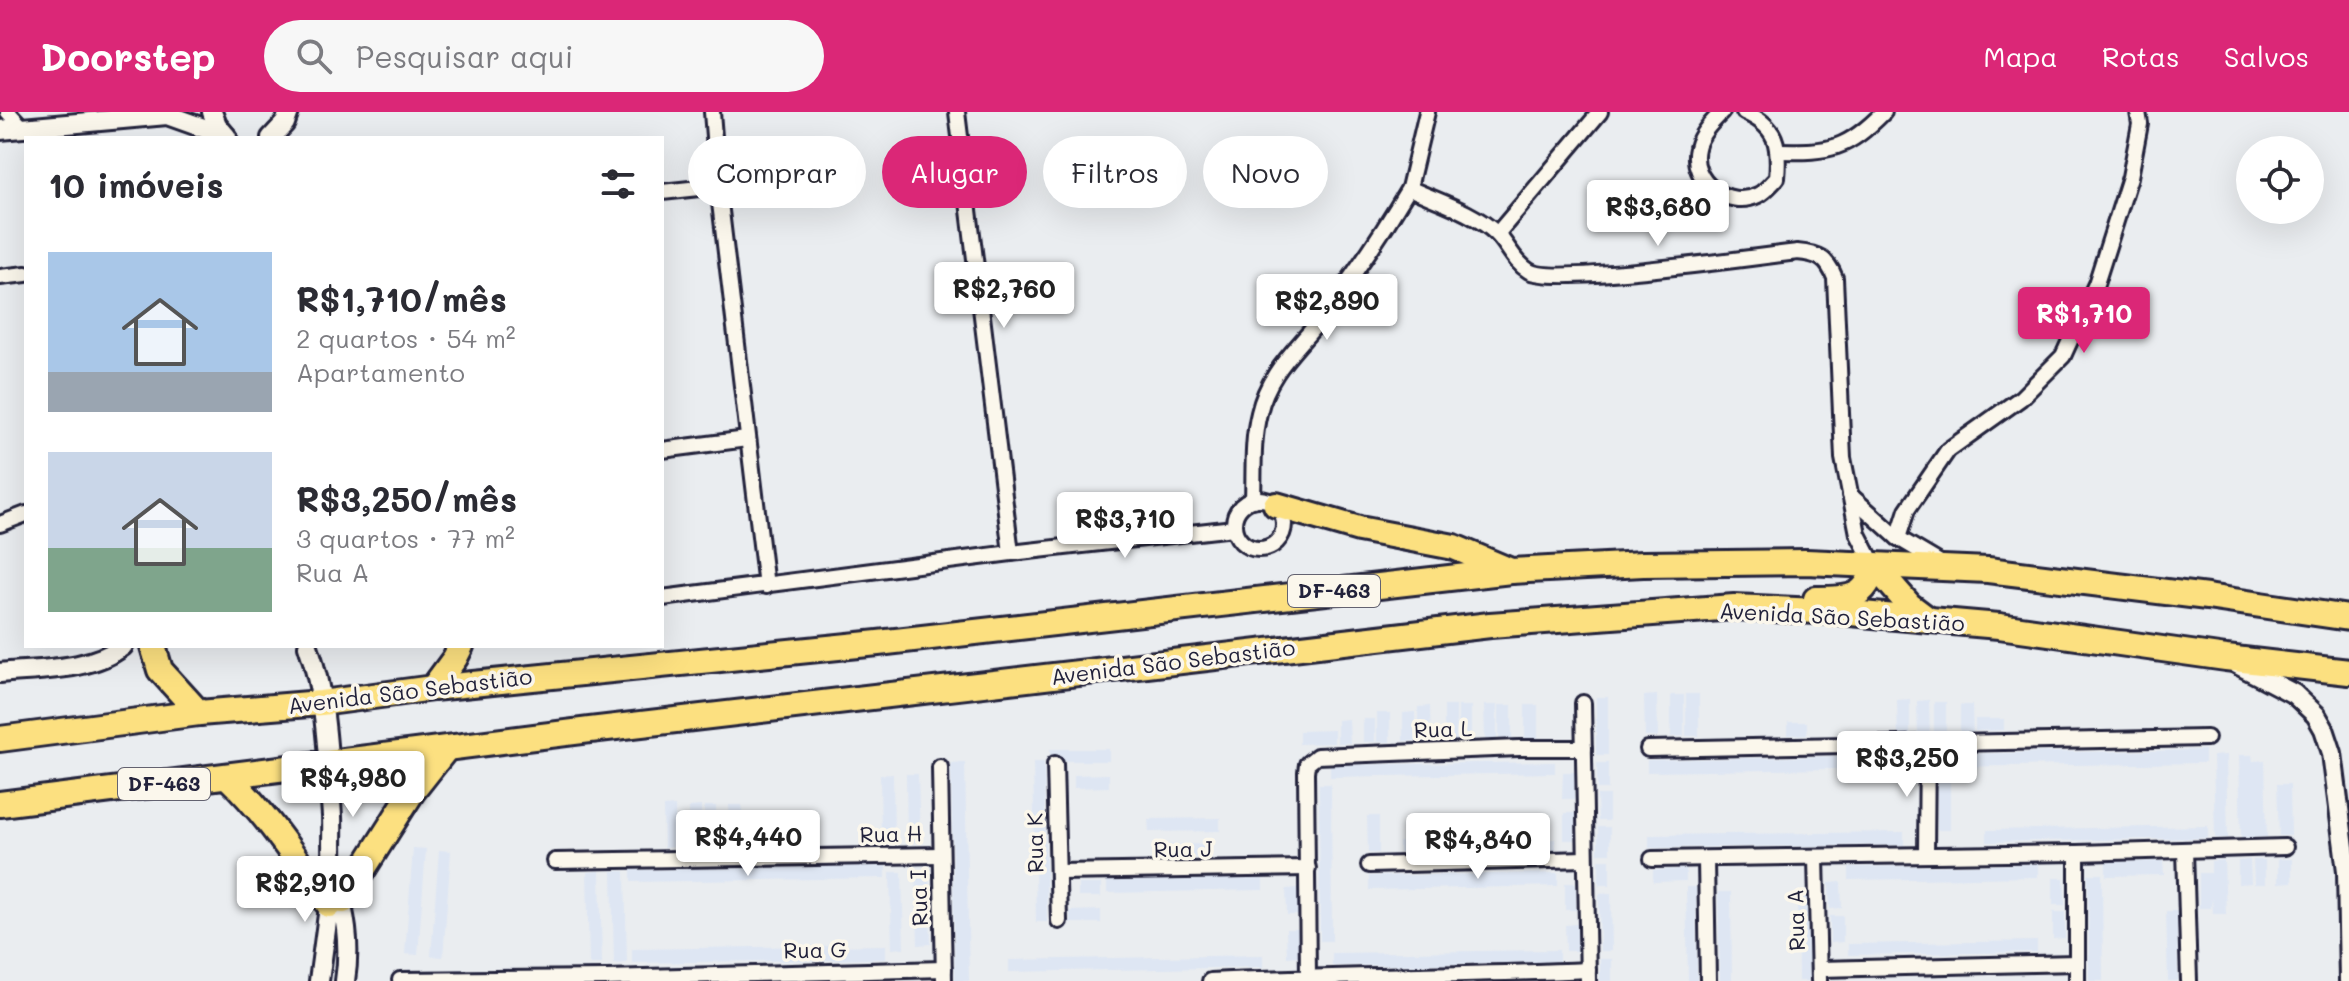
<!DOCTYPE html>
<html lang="pt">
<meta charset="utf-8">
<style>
:root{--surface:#fff;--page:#f7f7f7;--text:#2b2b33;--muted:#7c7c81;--accent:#db2777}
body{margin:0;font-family:Mali,sans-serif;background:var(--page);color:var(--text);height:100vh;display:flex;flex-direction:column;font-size:30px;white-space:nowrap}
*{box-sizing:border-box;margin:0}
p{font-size:26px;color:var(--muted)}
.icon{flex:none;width:44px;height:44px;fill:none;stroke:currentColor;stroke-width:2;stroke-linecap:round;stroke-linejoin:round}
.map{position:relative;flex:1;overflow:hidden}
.side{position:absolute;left:24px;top:24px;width:640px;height:512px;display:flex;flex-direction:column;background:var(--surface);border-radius:0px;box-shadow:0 8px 32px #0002}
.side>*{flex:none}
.hud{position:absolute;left:688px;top:24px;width:760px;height:72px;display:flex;gap:16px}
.controls{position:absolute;left:2236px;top:24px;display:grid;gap:16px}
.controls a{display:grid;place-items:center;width:88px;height:88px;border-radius:50%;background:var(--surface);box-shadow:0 8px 32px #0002;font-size:40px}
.price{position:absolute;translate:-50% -68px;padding:0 18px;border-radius:8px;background:#fff;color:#222;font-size:26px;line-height:52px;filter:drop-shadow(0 2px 4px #0008)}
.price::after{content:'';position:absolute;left:50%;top:48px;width:24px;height:18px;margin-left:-12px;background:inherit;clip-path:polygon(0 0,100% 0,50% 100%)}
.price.current{background:var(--accent);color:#fff}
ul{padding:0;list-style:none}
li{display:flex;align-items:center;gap:24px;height:200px;padding:0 24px}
li span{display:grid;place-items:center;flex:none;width:224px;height:160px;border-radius:0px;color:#555}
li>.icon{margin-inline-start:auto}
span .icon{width:96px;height:96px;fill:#fffc;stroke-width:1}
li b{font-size:34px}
h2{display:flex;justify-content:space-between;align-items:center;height:96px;padding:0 24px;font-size:34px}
.pill{padding:0 28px;border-radius:36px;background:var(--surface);box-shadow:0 8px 32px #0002;font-size:28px;line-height:72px}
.pill.current{background:var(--accent);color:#fff}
header{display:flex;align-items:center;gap:48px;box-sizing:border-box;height:112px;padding:0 40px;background:var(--accent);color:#fff}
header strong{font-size:38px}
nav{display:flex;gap:44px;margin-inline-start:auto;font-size:28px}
.search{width:560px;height:72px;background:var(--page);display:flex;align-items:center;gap:20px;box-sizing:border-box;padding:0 28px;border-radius:44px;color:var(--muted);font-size:30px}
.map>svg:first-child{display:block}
.built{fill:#dee6f3}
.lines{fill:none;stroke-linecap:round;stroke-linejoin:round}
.minor-casing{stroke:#22223b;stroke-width:20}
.tertiary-casing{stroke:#22223b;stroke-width:24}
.primary-casing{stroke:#22223b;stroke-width:30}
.minor{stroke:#fbf7ec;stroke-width:14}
.tertiary{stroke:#fbf7ec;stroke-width:18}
.primary{stroke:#fce080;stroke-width:24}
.labels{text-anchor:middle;stroke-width:7;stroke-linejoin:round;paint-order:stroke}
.shield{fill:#fbf7ec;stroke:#636270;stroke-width:2}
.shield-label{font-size:20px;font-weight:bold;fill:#22223b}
.street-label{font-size:22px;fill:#22223b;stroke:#fbf7ec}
</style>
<header>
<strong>Doorstep</strong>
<div class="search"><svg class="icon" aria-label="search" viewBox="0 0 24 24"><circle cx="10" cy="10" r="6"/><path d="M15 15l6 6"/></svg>Pesquisar aqui</div>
<nav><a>Mapa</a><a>Rotas</a><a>Salvos</a></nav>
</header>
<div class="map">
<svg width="2349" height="869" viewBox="0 0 2349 869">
<rect width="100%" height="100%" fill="#eaedf0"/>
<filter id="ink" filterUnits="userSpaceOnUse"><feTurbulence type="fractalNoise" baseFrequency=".0125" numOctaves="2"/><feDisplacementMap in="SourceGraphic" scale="16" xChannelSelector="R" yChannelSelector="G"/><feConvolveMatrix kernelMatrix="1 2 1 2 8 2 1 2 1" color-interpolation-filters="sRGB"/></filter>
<g filter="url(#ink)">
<g class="built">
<rect x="1686" y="582" width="13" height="42"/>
<path d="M1657,583L1658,625H1645L1644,584Z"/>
<path d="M1671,583H1684V624L1671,625Z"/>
<rect x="1596" y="585" width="12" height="58"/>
<path d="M1910,587V628L1898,629L1897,588Z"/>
<path d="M1929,588L1930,629H1918L1917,589Z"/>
<rect x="1934" y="590" width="12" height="34"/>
<path d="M1484,593H1497V628H1485Z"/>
<rect x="1499" y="593" width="13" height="35"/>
<rect x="1525" y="593" width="13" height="34"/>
<path d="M1960,593H1972L1973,627H1960Z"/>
<path d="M1430,594L1431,629L1418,630V595Z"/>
<rect x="1444" y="594" width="12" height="35"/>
<rect x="1458" y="594" width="13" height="34"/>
<path d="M1415,600L1416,629H1403V601Z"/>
<rect x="1377" y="601" width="13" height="29"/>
<path d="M1349,607L1350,631H1337V608Z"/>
<path d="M1375,607V630H1363V607Z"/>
<path d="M1975,607H2004V618L1975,619Z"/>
<path d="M1788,610H1807V622L1788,623Z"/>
<path d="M1334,618V631L1299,632V619Z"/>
<rect x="1050" y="637" width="59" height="12"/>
<path d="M2205,638V651L1945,655V642Z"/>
<path d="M1903,643V656L1647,660V648Z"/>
<path d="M2226,643L2228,726H2215L2213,644Z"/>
<path d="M2239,643H2252L2253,649L2265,648L2267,725L2241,726Z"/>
<path d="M965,650L969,869H955L951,651Z"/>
<path d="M1033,650H1044L1047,810H1036Z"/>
<path d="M1555,650V661L1330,665V653Z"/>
<rect x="1597" y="651" width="11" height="26"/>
<path d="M1563,660H1575L1574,687H1562Z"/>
<rect x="1937" y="660" width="13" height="58"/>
<path d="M893,662L894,731H881L880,663Z"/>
<path d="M906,662H918L920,729L907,730Z"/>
<path d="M1109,662V675L1074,676V663Z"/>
<path d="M1319,672H1331L1332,829H1320Z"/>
<path d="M2277,672H2290L2291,724H2279Z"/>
<path d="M1597,683H1609V709H1598Z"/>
<path d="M742,693L743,734H731L729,693Z"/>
<path d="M675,694L676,735L664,736L663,695Z"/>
<path d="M701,694L702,735H690L689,695Z"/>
<path d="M704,694H716L717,735H705Z"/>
<rect x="1564" y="701" width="11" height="27"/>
<path d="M1367,704H1379V741H1368Z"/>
<path d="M1220,706V719L1149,720L1148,707Z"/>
<path d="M2208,714V726L1987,730V718Z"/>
<rect x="1598" y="715" width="12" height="26"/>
<path d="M1904,720V733L1649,736V723Z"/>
<path d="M1555,727L1556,738L1399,741V730Z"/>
<path d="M1209,732V745L1162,746L1161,733Z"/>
<path d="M413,736L426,737L418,843L405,842Z"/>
<path d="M439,738L451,739L443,845L431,844Z"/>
<rect x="1599" y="747" width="11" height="26"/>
<path d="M2278,747H2292V770L2278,771Z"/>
<path d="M2224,748L2226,802H2213L2212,786L2211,796H2199V761H2211V749Z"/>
<path d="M2250,748L2251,771L2238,772V749Z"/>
<path d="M2253,748H2265V772H2254Z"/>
<path d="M2163,749L2164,763L2106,764V750Z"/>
<path d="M2038,752V765L1849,768V755Z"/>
<path d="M886,754V766L631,770V758Z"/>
<path d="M1686,757V769L1653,770V758Z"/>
<path d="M600,759L602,852H589L587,760Z"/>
<path d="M612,759H625L627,851L614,852Z"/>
<path d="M890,760H902L904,836L892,837Z"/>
<path d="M1558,761V774L1369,778V764Z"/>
<path d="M2088,762H2102L2103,869H2089Z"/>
<path d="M929,765L931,832L918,833L916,766Z"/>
<path d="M1263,766V778L1107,781V769Z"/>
<path d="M2053,766H2064L2065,793H2053Z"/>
<path d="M1841,770L1842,796L1830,797L1829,771Z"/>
<rect x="1565" y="771" width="11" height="27"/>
<rect x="1078" y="772" width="23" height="13"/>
<path d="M1686,775H1696L1697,869H1688Z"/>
<path d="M1298,776V803H1287L1286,777Z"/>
<path d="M1797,779H1807L1809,869H1798Z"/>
<path d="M1718,780H1731L1732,869H1720Z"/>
<path d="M1611,781L1612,839H1600L1599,782Z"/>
<path d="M1101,798V811H1070V799Z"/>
<path d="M2166,799H2177L2178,869H2168Z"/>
<path d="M2053,800H2065V826L2053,827Z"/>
<path d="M1830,804H1843V830L1830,831Z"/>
<path d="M1577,812L1578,839H1566L1565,813Z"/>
<path d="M1286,817H1298L1299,844L1287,845Z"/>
<path d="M2037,829V840L1848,843V832Z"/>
<path d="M886,833V847L632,851V837Z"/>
<path d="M1559,838V850L1332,854V841Z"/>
<path d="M1263,843V855L1009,860V848Z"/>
<rect x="1600" y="847" width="12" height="22"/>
</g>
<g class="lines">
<defs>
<g id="minor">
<path d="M8,0L23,16"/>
<path d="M712,0L718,74L766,474"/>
<path d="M957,0L1011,441"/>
<path d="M1427,0L1409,76C1437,89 1474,100 1497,122C1508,133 1514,150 1529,159C1553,174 1756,145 1797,140C1819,142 1827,146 1835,166L1843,346L1858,422L1874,453"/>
<path d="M1722,0C1712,10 1700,22 1697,36C1689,69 1728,98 1758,83C1765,80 1772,71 1777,66C1780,33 1777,14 1744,0"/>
<path d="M1779,39C1831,40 1846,38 1884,0"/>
<path d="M662,80L718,74"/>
<path d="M1497,122L1600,0"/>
<path d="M0,165L26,162"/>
<path d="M662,338L747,327"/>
<path d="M1850,383L1898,426L1942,452"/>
<circle cx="1259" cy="412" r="25"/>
<path d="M1253,388C1254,359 1252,329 1259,301C1269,258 1298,237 1323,204C1354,163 1383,120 1409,76"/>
<path d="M0,412L26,402"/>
<path d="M1898,426L1907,398L1948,338L2021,286L2063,244L2096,172L2130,65L2140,12L2138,0"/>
<path d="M662,486L1011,441L1234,416"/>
<path d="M1583,591L1588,869"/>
<path d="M1648,637L2207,626"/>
<path d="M1055,652L1059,809"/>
<path d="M940,655L944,869"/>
<path d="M2185,738L2189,869"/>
<path d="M2077,741V869"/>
<path d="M1926,742L1927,632"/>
<path d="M1816,746L1819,869"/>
<path d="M1652,747L2077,741L2285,735"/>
<path d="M1706,748L1708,869"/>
<path d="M555,749L940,743"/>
<path d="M1369,753L1585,747"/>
<path d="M1058,760L1308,756"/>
<path d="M1819,857L2077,851"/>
<path d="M1308,865L1306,660L1307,652L1317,644L1519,636H1584"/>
<path d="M400,868L607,866L944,857"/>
<path d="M1210,869C1336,863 1462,864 1588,858"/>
</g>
<g id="tertiary">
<path d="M212,0L217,13L227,25"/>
<path d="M0,18L167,3L226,24"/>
<path d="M271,26L285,11L289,0"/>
<path d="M308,534C327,587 328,648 332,704C333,724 330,748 335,766C345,802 351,831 345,869"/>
<path d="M2237,552L2294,582L2316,603L2324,617L2332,641L2347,759L2349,869"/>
<path d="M0,561C39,557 91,559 123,534"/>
<path d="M319,869L331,780"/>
</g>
<g id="primary">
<path d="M1276,393L1359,417L1454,435L1511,459"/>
<path d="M1874,453L1909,493L1929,508"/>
<path d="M1816,487C1847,487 1867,488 1874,453"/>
<path d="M153,534L160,558L199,601"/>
<path d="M433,576L455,546L461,534"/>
<path d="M0,627L199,601L321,591L433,576L878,531L1511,459L1643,452L1806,450L1988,458L2207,485L2349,506"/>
<path d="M227,664C268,703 296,748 329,793"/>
<path d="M0,692L590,618L1490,513L1734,495L1839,500L1999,514L2226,546L2349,560"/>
<path d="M343,789L412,680L446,637"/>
</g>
</defs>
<use href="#minor" class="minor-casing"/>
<use href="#tertiary" class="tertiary-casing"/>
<use href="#primary" class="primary-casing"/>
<use href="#minor" class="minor"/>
<use href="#tertiary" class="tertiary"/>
<use href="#primary" class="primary"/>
</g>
</g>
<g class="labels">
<g class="shield">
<rect x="1288" y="463" width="92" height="32" rx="6"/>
<rect x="118" y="656" width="92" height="32" rx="6"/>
</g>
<g class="shield-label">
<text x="1334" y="486">DF-463</text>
<text x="164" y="679">DF-463</text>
</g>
<g class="street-label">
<text transform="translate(1842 505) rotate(3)" y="8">Avenida São Sebastião</text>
<text transform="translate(1173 550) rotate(-7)" y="8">Avenida São Sebastião</text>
<text transform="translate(410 579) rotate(-7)" y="8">Avenida São Sebastião</text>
<text transform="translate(1443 617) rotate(-2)" y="8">Rua L</text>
<text transform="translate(891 722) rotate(-1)" y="8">Rua H</text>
<text transform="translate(1035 731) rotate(-91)" y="8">Rua K</text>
<text transform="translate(1183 737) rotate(-1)" y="8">Rua J</text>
<text transform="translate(919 786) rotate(-92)" y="8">Rua I</text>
<text transform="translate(1796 808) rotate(-92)" y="8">Rua A</text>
<text transform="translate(815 838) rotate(-1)" y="8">Rua G</text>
</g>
</g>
</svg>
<div class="controls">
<a><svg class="icon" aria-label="locate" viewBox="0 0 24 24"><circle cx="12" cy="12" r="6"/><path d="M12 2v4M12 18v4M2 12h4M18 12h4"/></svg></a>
</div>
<b class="price" style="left:1658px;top:136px">R$3,680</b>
<b class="price" style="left:1004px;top:218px">R$2,760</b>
<b class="price" style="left:1327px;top:230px">R$2,890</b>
<b class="price current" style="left:2084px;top:243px">R$1,710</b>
<b class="price" style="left:1125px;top:448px">R$3,710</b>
<b class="price" style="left:1907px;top:687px">R$3,250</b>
<b class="price" style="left:353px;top:707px">R$4,980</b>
<b class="price" style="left:748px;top:766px">R$4,440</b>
<b class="price" style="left:1478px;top:769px">R$4,840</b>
<b class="price" style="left:305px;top:812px">R$2,910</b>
<div class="hud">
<a class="pill">Comprar</a>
<a class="pill current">Alugar</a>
<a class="pill">Filtros</a>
<a class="pill">Novo</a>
</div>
<section class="side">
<h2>10 imóveis<svg class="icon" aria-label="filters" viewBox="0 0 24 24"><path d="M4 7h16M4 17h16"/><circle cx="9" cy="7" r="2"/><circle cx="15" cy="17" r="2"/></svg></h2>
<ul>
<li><span style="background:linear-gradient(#a9c7e8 75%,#9aa5b1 0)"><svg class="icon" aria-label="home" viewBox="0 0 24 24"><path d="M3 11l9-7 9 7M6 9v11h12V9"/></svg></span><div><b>R$1,710/mês</b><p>2 quartos · 54 m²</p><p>Apartamento</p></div></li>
<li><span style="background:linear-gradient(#c9d6e8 60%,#7fa58c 0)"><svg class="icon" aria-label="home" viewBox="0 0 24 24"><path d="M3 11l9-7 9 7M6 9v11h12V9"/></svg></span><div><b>R$3,250/mês</b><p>3 quartos · 77 m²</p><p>Rua A</p></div></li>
</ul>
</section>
</div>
